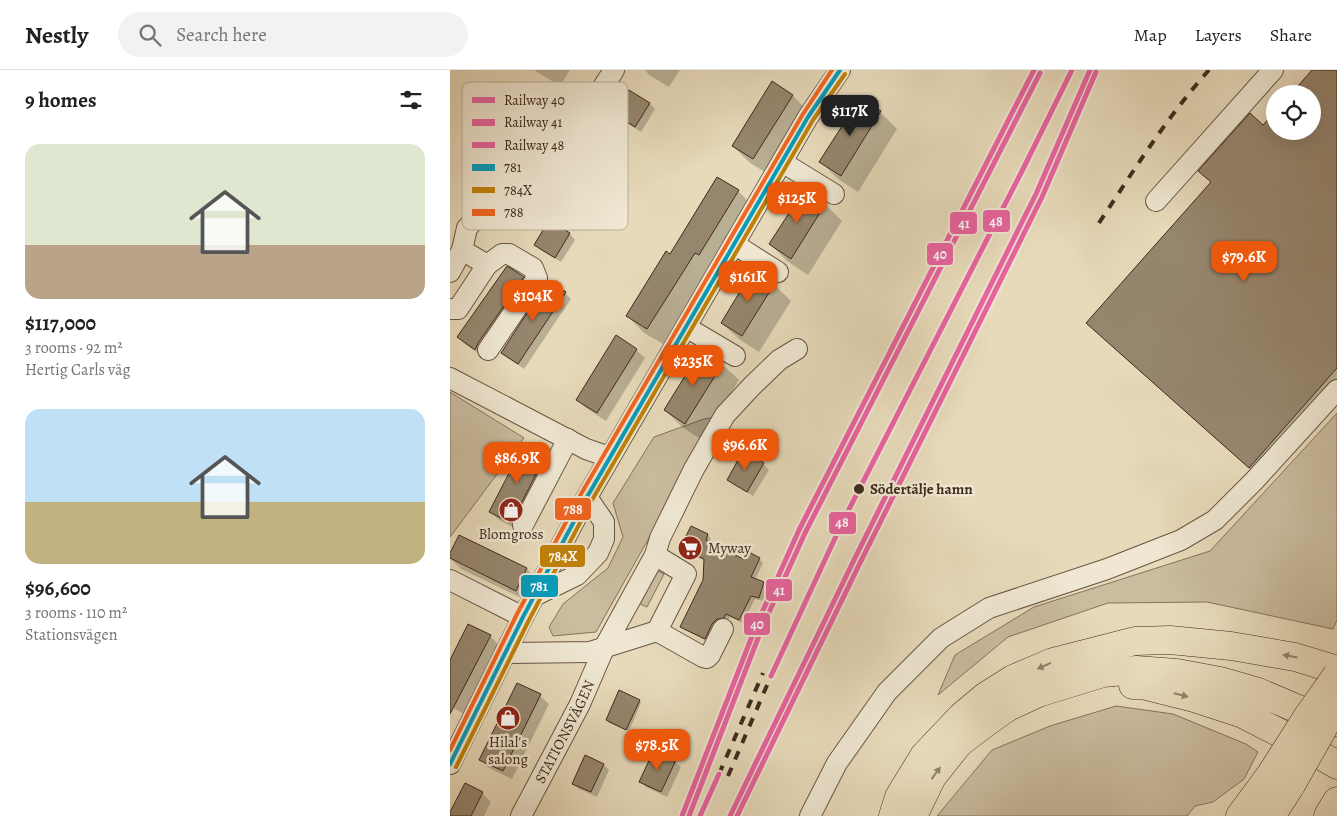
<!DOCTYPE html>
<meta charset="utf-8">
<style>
:root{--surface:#fff;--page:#f2f2f2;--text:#202124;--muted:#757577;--line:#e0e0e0;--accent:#ea580c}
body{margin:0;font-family:Alegreya,serif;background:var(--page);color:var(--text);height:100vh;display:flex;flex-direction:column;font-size:19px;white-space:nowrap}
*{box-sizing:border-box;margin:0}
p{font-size:16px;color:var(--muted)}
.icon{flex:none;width:28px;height:28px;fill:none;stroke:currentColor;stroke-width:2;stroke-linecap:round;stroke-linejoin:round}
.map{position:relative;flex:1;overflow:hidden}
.panel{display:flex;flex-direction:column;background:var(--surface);width:450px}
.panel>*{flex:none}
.buttons{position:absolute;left:816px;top:15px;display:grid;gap:10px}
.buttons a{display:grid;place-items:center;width:55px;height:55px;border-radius:50%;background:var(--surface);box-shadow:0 5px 20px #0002;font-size:25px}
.price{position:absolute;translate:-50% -42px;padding:0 11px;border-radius:10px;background:var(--accent);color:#fff;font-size:16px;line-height:32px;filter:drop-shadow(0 1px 2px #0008)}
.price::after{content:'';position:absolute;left:50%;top:30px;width:15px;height:11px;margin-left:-8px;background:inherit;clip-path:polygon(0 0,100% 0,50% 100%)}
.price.selected{background:#222;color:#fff}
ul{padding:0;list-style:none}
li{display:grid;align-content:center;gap:10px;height:265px;padding:0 25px}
li span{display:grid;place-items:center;height:155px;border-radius:15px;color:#555}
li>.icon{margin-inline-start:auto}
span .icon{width:90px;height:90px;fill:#fffc;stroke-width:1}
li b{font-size:21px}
h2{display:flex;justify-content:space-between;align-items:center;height:60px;padding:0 25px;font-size:21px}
header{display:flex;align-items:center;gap:30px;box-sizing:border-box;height:70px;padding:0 25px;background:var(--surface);border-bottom:1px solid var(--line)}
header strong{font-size:24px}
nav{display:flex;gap:28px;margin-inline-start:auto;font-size:18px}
.search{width:350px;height:45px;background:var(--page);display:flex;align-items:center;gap:12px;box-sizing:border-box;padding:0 18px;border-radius:28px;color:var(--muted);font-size:19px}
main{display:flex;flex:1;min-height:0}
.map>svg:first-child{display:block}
.green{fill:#cabc9f;stroke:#84735e}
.shadow{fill:#0003}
.building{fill:#96866e;stroke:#3e2a1c}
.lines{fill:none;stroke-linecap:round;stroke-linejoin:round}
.minor-casing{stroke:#685644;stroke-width:22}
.highway-casing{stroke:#3e2a1c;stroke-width:29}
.minor{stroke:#efe7d2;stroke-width:20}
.highway{stroke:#e7daba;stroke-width:28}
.rail{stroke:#3e2a1c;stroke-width:4;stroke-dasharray:9 9;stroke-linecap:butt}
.highway-bridge-casing{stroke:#3e2a1c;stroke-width:29;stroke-linecap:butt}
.highway-bridge{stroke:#e7daba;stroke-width:28}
.bus-1-casing{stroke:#efe7d2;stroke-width:8}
.bus-2-casing{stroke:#efe7d2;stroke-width:8}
.bus-3-casing{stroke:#efe7d2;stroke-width:8}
.bus-1{stroke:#069cbc;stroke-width:4}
.bus-2{stroke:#c08108;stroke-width:4}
.bus-3{stroke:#f26522;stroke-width:4}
.rail-1-casing{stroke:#efe7d2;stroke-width:9}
.rail-2-casing{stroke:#efe7d2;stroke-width:9}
.rail-3-casing{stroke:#efe7d2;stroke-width:9}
.rail-1{stroke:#e863a0;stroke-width:5}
.rail-2{stroke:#e863a0;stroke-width:5}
.rail-3{stroke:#e863a0;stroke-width:5}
.oneway{fill:#92826b}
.stop-dot{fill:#3e2a1c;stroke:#efe7d2;stroke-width:2}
.labels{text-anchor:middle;stroke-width:5;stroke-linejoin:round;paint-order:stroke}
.stop-label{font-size:15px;font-weight:bold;fill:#3e2a1c;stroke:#efe7d2;text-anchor:start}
.poi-label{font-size:15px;fill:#3e2a1c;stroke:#efe7d2}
.street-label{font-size:15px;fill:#3e2a1c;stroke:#efe7d2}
.key{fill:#efe7d2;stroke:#baae9b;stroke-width:1}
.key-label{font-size:14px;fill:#3e2a1c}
.line-badge{stroke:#efe7d2;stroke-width:2}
.badge-label{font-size:14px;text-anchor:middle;font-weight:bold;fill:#fff}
</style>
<header>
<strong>Nestly</strong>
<div class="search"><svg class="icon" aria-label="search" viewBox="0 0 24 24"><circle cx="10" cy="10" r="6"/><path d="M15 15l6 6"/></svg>Search here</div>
<nav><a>Map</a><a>Layers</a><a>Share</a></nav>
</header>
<main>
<section class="panel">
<h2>9 homes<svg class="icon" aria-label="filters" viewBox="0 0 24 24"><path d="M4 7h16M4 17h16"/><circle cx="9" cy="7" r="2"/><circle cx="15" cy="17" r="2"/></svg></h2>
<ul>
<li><span style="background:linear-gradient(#dfe7d0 65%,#b9a48a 0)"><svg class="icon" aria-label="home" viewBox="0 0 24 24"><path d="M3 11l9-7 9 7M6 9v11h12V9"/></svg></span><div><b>$117,000</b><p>3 rooms · 92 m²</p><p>Hertig Carls väg</p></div></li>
<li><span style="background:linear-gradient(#bfe0f5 60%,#c2b280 0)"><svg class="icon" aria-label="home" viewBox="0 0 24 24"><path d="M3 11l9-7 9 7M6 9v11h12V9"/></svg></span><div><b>$96,600</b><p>3 rooms · 110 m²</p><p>Stationsvägen</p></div></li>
</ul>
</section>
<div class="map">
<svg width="887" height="746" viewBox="0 0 887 746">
<rect width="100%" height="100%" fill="#e7daba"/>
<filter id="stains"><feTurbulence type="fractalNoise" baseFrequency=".004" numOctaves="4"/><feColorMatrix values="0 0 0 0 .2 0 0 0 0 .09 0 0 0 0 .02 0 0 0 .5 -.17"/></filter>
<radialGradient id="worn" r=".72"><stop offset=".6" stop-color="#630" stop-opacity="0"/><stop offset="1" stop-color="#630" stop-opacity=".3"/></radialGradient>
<g class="green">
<path d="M0,322L74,368L0,467Z"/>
<path d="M887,343V550L883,559L757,532L658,533L558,567L488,625L505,585L584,537L760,481Z"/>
<path d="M267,347L146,562L103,566L99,557L113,534L158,498L173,467L163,433L204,367L254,349Z"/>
<path d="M204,499L214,504L197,537L188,533Z"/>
<path d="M666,636L723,644L796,674L808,682L794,709L763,732L745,736L737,746H487L542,680L600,656Z"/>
</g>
<g class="shadow">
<path d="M84,0H120L110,16Z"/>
<path d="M195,0H230L219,17L199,5Z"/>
<path d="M864,0H887V323L811,409L637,253L762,113L750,101L814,57L825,44V61H862Z"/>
<path d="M180,22L200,34L205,39L191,62L172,50L166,44Z"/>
<path d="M343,26L359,42L320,105L300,93L283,76Z"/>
<path d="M430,42L447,59L408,122L388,109L371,92Z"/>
<path d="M288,121L305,138L215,275L194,263L178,246L220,185Z"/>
<path d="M375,134L392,151L358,205L337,191L320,174Z"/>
<path d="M100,152L120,164L125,170L111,192L91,180L86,175Z"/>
<path d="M73,207L78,213L31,285L14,273L8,267Z"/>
<path d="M99,212L115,223L121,229L74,299L58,288L52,283Z"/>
<path d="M324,214L341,231L309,282L289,269L272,253Z"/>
<path d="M186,280L195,288L156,351L136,338L127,330Z"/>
<path d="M272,294L289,310L252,370L232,357L215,340Z"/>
<path d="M74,375L95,386L104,395L70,461L49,450L40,441Z"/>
<path d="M313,394L319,400L303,426L284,415L278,409Z"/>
<path d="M242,458L258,465L261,469L259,474L296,492L309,489L313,493L305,510L313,513L317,517L313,531L305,529L293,553L280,547L278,551L259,572L235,560L231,557L254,510L255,491L236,482L232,478Z"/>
<path d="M9,466L77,499L88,511L78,531L11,499L0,488Z"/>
<path d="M40,566L57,583L23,649L0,636V592Z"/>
<path d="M90,626L99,634L62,709L39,698L30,689Z"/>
<path d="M189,631L191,633L179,661L159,653L157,650Z"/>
<path d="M225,692L231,697L217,727L196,717L191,712Z"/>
<path d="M154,695L159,700L147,727L129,719L124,713Z"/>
<path d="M32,723L41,732L34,746H0Z"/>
</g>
<g class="building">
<path d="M862,0H887V298L799,398L636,253L761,112L748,101L800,43L813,55L825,42V61H862V24H841Z"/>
<path d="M322,11L343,25L303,89L282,76Z"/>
<path d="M179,20L200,33L185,57L164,44Z"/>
<path d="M410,28L431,41L391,106L369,92Z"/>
<path d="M267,107L289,120L249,185L245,183L197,259L176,246L216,181L220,184Z"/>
<path d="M354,120L376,133L341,189L319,174Z"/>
<path d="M99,150L120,163L105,188L84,175Z"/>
<path d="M57,196L74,207L28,273L25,280L7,267Z"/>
<path d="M303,200L325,213L292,266L271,253Z"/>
<path d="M98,211L116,222L68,294L51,283Z"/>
<path d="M166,265L187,279L147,343L126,330Z"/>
<path d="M251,280L273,293L235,354L214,340Z"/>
<path d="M74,374L96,385L61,453L39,442Z"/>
<path d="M293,381L314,393L297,422L277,410Z"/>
<path d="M241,456L258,464L256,470L295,490L299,482L310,488L301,507L314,512L309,528L301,526L289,550L276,544L274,548L267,549L262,554L255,569L230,557L253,510L254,489L230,478Z"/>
<path d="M9,465L77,498L66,521L0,488V483Z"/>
<path d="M18,554L41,565L0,644V590Z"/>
<path d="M67,613L91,624L53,701L29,690Z"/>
<path d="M169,620L190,630L176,660L156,650Z"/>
<path d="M204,680L226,690L211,722L189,712Z"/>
<path d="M135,685L154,694L141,722L122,714Z"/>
<path d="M15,713L33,722L21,746H0V742Z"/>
</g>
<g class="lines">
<defs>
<g id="minor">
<path d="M332,92L384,124"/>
<path d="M706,131L823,0"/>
<path d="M284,174L328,202"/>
<path d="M37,195L52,184H59L83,198L87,208L38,280"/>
<path d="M0,202L12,180L17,158L28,146L63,129L93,109L164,0"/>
<path d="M0,239H8L37,195L12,180"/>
<path d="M236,257L285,286"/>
<path d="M0,308L136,379L159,387"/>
<path d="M73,455L118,369"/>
<path d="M0,510L73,547"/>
<path d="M84,526L127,505L148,483L154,469V452L137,427"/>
<path d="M207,561L253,587L257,588L260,585L273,559"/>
<path d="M55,583L140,582L207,561L236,504L205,485"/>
<path d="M0,694L73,547L137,427L358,47L390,0"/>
<path id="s1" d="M71,746L130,634L155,576L205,485L210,468L244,399L275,345L302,316L329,290L347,279"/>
<path d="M360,746L387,693L437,622L491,568L539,538L657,499L731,470L765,450L804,411L887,320"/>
</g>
<g id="highway">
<path d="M683,615H692L744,628L793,644L853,675L887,695"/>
<path d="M443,746L449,727L474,686L512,646L536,626L563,609L603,592L685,571L720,570L781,576L845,587L887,600"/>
<path d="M463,746L482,707L509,673L534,654L558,637L588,623L653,603L686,600L727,603L770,611L808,622L881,653"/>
<path d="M790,746L821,704"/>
<path d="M821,746L841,715"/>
<path d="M878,746L887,731"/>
</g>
</defs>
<use href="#minor" class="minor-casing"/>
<use href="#highway" class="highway-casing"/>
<use href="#minor" class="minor"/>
<use href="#highway" class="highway"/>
<g class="rail">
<path d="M649,153C684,100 717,47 759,0"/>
<path d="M269,704L313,603"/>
<path d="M278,706L321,606"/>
</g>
<defs>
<g id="highway-bridge">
<path d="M821,704L858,646L887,605"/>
<path d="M841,715L871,662L887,631"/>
</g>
</defs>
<use href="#highway-bridge" class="highway-bridge-casing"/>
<use href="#highway-bridge" class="highway-bridge"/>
<defs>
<path id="bus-1" d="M0,694L73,547L137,427L358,47L390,0"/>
<path id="bus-2" d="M6,697L79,550L142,430L363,50L395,4"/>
<path id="bus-3" d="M0,680L67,544L131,424L353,44L382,0"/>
</defs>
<use href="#bus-1" class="bus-1-casing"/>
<use href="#bus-2" class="bus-2-casing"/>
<use href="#bus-3" class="bus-3-casing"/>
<use href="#bus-1" class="bus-1"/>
<use href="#bus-2" class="bus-2"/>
<use href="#bus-3" class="bus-3"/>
<defs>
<g id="rail-1">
<path d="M232,746L306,556L349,460L584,0"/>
<path d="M280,746L403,492L586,124L640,0"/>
</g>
<g id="rail-2">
<path d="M239,746L312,558L355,463L590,3"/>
<path d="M287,746L409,495L592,127L646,2"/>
</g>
<g id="rail-3">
<path d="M321,606L393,451L573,99L622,0"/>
<path d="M250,746L269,704"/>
</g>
</defs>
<use href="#rail-1" class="rail-1-casing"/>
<use href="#rail-2" class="rail-2-casing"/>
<use href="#rail-3" class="rail-3-casing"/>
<use href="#rail-1" class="rail-1"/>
<use href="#rail-2" class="rail-2"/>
<use href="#rail-3" class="rail-3"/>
</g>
<defs><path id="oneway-solid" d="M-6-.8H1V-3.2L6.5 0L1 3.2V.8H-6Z" transform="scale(1.25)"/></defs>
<g class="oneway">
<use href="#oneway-solid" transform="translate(840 586) rotate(-169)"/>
<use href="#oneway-solid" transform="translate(594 596) rotate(156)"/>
<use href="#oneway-solid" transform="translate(731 625) rotate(14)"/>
<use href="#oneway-solid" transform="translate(486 703) rotate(-54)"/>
</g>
<defs>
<symbol id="shop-disc" viewBox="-11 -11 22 22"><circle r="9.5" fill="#8f2418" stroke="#efe7d2"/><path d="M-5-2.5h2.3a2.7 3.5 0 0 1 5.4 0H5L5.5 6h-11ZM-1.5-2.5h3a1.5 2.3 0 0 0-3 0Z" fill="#fff"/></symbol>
<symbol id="supermarket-disc" viewBox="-11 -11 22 22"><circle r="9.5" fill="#8f2418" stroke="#efe7d2"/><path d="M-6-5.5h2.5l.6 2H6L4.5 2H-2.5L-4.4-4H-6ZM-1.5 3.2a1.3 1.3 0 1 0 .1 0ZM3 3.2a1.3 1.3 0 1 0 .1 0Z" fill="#fff"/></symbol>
</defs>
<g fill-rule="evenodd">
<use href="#shop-disc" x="47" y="426" width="28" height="28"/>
<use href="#supermarket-disc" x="226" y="464" width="28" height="28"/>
<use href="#shop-disc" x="44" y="634" width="28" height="28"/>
</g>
<circle class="stop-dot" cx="409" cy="419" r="6"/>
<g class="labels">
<g class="stop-label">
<text x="420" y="424">Södertälje hamn</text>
</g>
<g class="poi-label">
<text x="61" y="469">Blomgross</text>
<text x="258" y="483" text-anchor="start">Myway</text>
<text x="58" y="677">Hilal's<tspan x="58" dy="17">salong</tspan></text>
</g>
<g class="street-label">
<text dy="5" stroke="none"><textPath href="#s1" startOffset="95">STATIONSVÄGEN</textPath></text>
</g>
</g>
<rect x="12" y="12" width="166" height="148" rx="8" class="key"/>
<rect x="22" y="27" width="23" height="6" fill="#e863a0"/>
<rect x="22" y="49" width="23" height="7" fill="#e863a0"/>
<rect x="22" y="72" width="23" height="6" fill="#e863a0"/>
<rect x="22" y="94" width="23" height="7" fill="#069cbc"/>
<rect x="22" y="117" width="23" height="6" fill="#c08108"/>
<rect x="22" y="139" width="23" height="7" fill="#f26522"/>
<g class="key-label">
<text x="54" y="35">Railway 40</text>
<text x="54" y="57">Railway 41</text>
<text x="54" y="80">Railway 48</text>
<text x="54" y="102">781</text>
<text x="54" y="125">784X</text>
<text x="54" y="147">788</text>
</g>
<g class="line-badge">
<rect x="532" y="139" width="29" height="24" rx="5" fill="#e863a0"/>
<rect x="499" y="141" width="29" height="24" rx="5" fill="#e863a0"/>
<rect x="476" y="172" width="28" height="24" rx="5" fill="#e863a0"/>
<rect x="104" y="427" width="38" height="24" rx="5" fill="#f26522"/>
<rect x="378" y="441" width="29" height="24" rx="5" fill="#e863a0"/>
<rect x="89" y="474" width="47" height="24" rx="5" fill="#c08108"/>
<rect x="70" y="504" width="39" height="24" rx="5" fill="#069cbc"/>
<rect x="315" y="508" width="28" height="24" rx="5" fill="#e863a0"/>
<rect x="293" y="542" width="28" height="24" rx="5" fill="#e863a0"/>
</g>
<g class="badge-label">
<text x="546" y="156">48</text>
<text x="514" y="158">41</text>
<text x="490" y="189">40</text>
<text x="123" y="444">788</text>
<text x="392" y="457">48</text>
<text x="113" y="491">784X</text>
<text x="89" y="521">781</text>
<text x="329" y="525">41</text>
<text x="307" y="559">40</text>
</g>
<rect width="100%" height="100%" filter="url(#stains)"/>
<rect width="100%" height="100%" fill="url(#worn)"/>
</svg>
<div class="buttons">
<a><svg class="icon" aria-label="locate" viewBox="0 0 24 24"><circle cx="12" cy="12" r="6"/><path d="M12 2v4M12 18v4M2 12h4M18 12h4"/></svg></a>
</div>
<b class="price selected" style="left:400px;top:67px">$117K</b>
<b class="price" style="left:347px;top:154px">$125K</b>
<b class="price" style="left:794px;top:213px">$79.6K</b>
<b class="price" style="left:298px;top:233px">$161K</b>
<b class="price" style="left:83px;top:252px">$104K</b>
<b class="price" style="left:243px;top:317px">$235K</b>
<b class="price" style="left:295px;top:401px">$96.6K</b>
<b class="price" style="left:67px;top:414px">$86.9K</b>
<b class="price" style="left:207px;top:701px">$78.5K</b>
</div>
</main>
